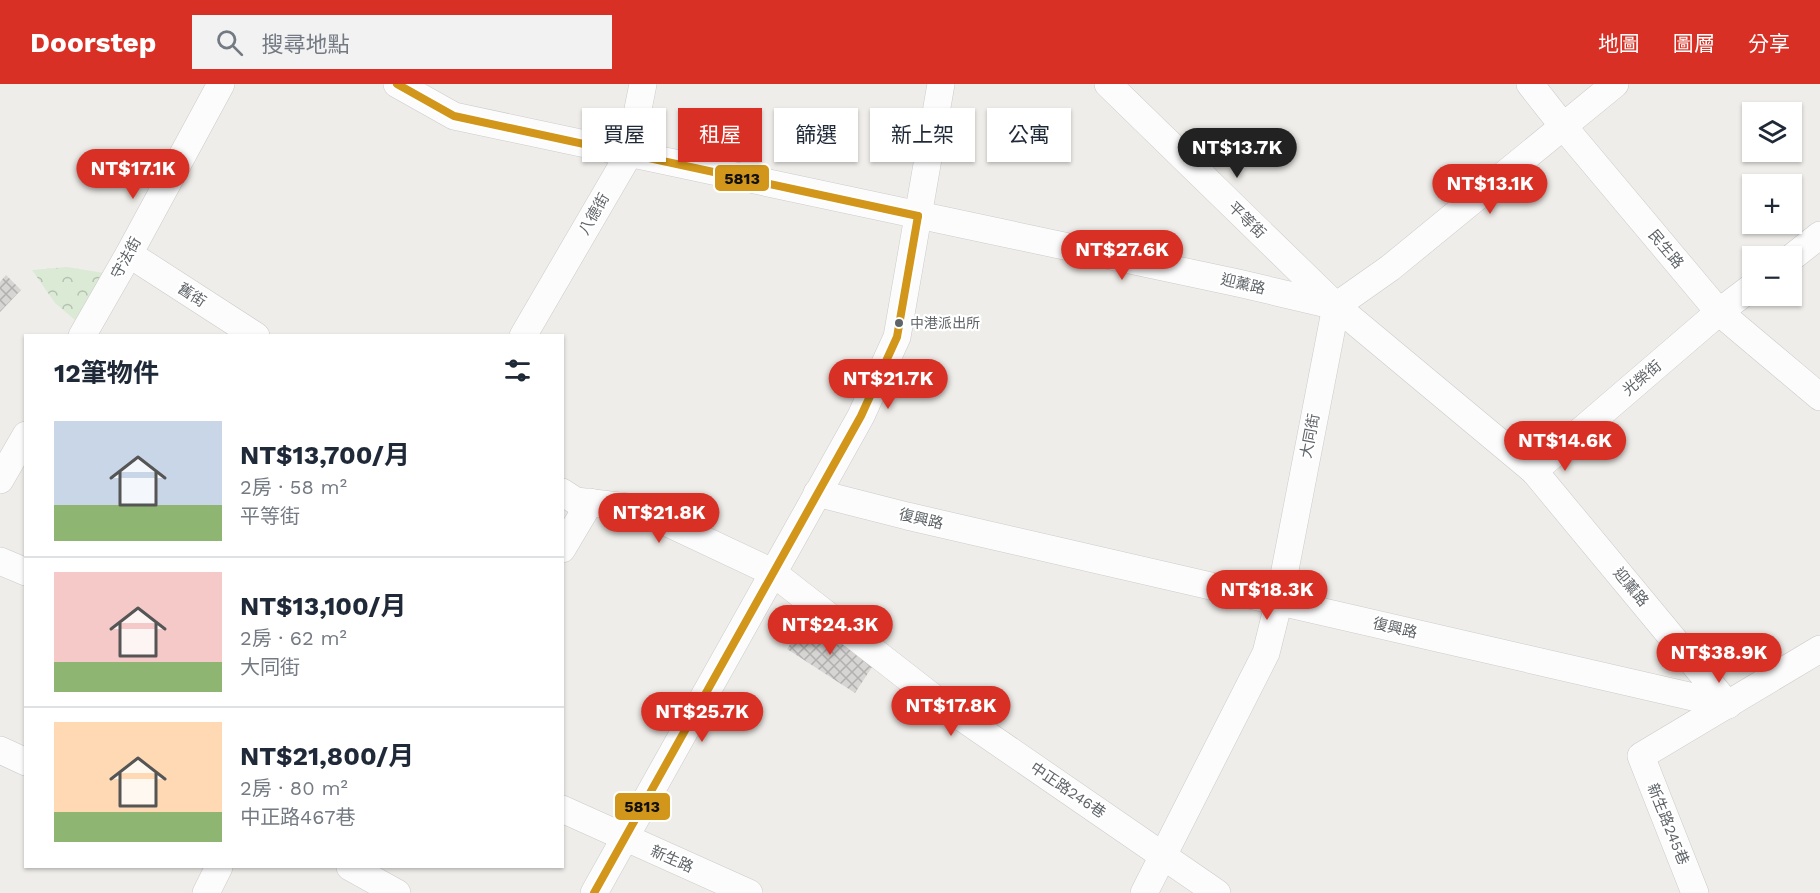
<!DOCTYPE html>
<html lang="zh-TW">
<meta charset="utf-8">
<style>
:root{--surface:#fff;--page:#f2f2f3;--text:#1f2937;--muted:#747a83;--line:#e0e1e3;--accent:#d93025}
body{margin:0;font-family:"Work Sans","Noto Sans TC",sans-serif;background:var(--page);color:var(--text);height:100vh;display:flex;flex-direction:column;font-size:22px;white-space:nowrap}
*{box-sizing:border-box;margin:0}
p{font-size:20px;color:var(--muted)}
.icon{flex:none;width:33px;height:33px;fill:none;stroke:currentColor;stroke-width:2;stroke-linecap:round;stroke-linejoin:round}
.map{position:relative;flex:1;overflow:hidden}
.panel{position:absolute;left:24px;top:250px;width:540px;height:534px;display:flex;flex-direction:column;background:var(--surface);border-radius:0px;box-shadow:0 2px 4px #0004}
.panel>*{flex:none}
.guide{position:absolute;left:582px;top:24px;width:570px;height:54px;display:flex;gap:12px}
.fabs{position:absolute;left:1742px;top:18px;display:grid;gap:12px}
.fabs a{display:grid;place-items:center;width:60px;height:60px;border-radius:0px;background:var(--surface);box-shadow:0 2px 4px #0004;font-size:30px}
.price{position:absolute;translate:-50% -51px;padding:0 14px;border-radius:21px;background:var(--accent);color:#fff;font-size:20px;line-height:39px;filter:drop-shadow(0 2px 3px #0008)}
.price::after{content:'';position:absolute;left:50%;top:36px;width:18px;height:14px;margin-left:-9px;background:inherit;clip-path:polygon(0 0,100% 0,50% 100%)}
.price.selected{background:#222;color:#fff}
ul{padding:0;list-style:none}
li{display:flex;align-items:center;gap:18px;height:150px;padding:0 30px}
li+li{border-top:2px solid var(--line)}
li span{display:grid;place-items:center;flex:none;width:168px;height:120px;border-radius:0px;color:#555}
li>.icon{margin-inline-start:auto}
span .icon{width:72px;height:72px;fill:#fffc;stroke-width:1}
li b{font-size:26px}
h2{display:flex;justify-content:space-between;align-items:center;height:72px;padding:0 30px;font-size:26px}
.pill{padding:0 21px;border-radius:0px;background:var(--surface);box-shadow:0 2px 4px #0004;font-size:21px;line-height:54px}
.pill.selected{background:var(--accent);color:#fff}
header{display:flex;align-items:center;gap:36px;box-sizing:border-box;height:84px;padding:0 30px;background:var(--accent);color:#fff}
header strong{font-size:28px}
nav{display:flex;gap:33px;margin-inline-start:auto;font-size:21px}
.search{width:420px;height:54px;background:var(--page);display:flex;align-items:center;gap:15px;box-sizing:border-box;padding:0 21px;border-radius:0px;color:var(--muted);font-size:22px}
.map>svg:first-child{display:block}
.park{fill:url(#park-crowns)}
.building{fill:url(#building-cross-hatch)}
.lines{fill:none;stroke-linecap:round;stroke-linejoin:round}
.minor-casing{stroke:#cbcbca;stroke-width:28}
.minor{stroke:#fdfcfc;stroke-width:27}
.bus-1-casing{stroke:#fff;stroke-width:12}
.bus-1{stroke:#d1961a;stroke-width:8}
.bus-dot{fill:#5f6468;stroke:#fff;stroke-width:2}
.labels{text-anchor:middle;stroke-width:4.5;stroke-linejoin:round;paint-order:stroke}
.bus-label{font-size:14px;fill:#5f6468;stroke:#fff;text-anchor:start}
.street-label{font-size:15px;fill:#5f6468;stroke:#fff}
.line-badge{stroke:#fff;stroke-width:2}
.pale-badge-label{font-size:16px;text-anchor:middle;font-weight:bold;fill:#111}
</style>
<header>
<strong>Doorstep</strong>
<div class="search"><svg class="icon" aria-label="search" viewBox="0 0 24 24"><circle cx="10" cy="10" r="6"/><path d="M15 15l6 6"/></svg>搜尋地點</div>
<nav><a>地圖</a><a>圖層</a><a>分享</a></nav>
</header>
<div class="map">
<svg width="1820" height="809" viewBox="0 0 1820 809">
<defs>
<pattern id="park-crowns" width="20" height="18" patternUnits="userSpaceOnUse" patternTransform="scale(1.5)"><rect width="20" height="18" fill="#daead5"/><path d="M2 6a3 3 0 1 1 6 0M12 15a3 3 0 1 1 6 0" fill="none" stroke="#b4c1b1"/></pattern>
<pattern id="building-cross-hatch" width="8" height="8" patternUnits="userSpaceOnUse" patternTransform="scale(1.5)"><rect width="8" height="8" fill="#d6d5d3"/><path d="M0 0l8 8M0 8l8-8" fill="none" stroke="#b1b0af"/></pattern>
</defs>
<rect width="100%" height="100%" fill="#efede9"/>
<path class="park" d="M67,183L104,189L75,236L55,219L32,186Z"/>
<g class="building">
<path d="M6,191L21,206L0,228V198Z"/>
<path d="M806,536L874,580L855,609L787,565Z"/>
</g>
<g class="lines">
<defs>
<g id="minor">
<path d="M397,0L454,32L1238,199L1336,222"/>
<path d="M1108,0L1336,222L1534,387L1728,621"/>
<path d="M1530,0L1563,42L1719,228L1820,313"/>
<path d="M129,170L256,252"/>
<path d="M1791,174L1820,151"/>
<path d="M82,252L129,170L221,0"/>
<path d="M523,252L629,70L643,0"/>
<path d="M1534,387L1719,228L1752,203"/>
<path d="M0,396L26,351"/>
<path d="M562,408L576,417L636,424L772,488L935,615L1217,809"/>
<path d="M817,409L907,432L1728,621"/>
<path d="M562,465L590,418"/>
<path d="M0,477L26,488"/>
<path d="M0,666L26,678"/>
<path d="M562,725L749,809"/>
<path d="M350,783L397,809"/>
<path d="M206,809L219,783"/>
<path d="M594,809L861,332L897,253L941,0"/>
<path d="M1144,809L1266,569L1279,517L1336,222L1390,184L1615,0"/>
<path d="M1695,809L1641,672L1820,565"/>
</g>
</defs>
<use href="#minor" class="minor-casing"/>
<use href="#minor" class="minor"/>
<defs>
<g id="bus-1">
<path d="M397,0L454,32L918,132"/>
<path d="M594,809L861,332L897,253L918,132"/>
</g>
</defs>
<use href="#bus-1" class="bus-1-casing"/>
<use href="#bus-1" class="bus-1"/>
</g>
<circle class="bus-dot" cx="899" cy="239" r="5"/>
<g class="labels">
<g class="bus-label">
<text x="910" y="244">中港派出所</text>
</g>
<g class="street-label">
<text transform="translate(594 130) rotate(-60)" y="5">八德街</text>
<text transform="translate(1247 136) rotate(44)" y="5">平等街</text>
<text transform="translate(1666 165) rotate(50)" y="5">民生路</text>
<text transform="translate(126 174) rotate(-61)" y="5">守法街</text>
<text transform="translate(1243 200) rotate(13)" y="5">迎薰路</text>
<text transform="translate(192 211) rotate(33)" y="5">舊街</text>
<text transform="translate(1642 294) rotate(-40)" y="5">光榮街</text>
<text transform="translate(1310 352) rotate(-79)" y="5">大同街</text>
<text transform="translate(921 435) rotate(13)" y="5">復興路</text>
<text transform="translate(1631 503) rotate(50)" y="5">迎薰路</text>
<text transform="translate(1395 544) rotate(13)" y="5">復興路</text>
<text transform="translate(1068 706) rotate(34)" y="5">中正路246巷</text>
<text transform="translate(1668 740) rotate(68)" y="5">新生路245巷</text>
<text transform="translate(672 775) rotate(24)" y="5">新生路</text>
</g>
</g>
<g class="line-badge">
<rect x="714" y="80" width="56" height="28" rx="6" fill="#d1961a"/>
<rect x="614" y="708" width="57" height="29" rx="6" fill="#d1961a"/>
</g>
<g class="pale-badge-label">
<text x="742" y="100">5813</text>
<text x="642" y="728">5813</text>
</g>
</svg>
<div class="fabs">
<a><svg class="icon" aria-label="layers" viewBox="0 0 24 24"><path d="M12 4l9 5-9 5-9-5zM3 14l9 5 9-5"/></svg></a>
<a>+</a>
<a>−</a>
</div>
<b class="price selected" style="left:1237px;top:95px">NT$13.7K</b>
<b class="price" style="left:133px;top:116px">NT$17.1K</b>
<b class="price" style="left:1490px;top:131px">NT$13.1K</b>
<b class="price" style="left:1122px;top:197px">NT$27.6K</b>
<b class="price" style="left:888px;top:326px">NT$21.7K</b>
<b class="price" style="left:1565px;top:388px">NT$14.6K</b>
<b class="price" style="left:659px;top:460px">NT$21.8K</b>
<b class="price" style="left:1267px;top:537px">NT$18.3K</b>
<b class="price" style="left:830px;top:572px">NT$24.3K</b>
<b class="price" style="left:1719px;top:600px">NT$38.9K</b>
<b class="price" style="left:951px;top:653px">NT$17.8K</b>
<b class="price" style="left:702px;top:659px">NT$25.7K</b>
<div class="guide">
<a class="pill">買屋</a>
<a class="pill selected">租屋</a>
<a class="pill">篩選</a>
<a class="pill">新上架</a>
<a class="pill">公寓</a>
</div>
<section class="panel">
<h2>12筆物件<svg class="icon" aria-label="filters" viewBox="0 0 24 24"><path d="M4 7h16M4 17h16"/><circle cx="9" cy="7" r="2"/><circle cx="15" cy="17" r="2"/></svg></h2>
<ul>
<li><span style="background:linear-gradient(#c9d6e8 70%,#8fb573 0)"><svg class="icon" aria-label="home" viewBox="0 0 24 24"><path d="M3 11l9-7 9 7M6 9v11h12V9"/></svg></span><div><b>NT$13,700/月</b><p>2房 · 58 m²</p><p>平等街</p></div></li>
<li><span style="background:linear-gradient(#f6c9c9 75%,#8fb573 0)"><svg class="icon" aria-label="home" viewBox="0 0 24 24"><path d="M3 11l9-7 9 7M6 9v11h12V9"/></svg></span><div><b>NT$13,100/月</b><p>2房 · 62 m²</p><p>大同街</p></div></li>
<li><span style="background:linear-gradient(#ffd9b3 75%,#8fb573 0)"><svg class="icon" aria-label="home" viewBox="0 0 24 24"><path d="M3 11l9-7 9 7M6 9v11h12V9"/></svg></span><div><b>NT$21,800/月</b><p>2房 · 80 m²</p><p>中正路467巷</p></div></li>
</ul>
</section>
</div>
